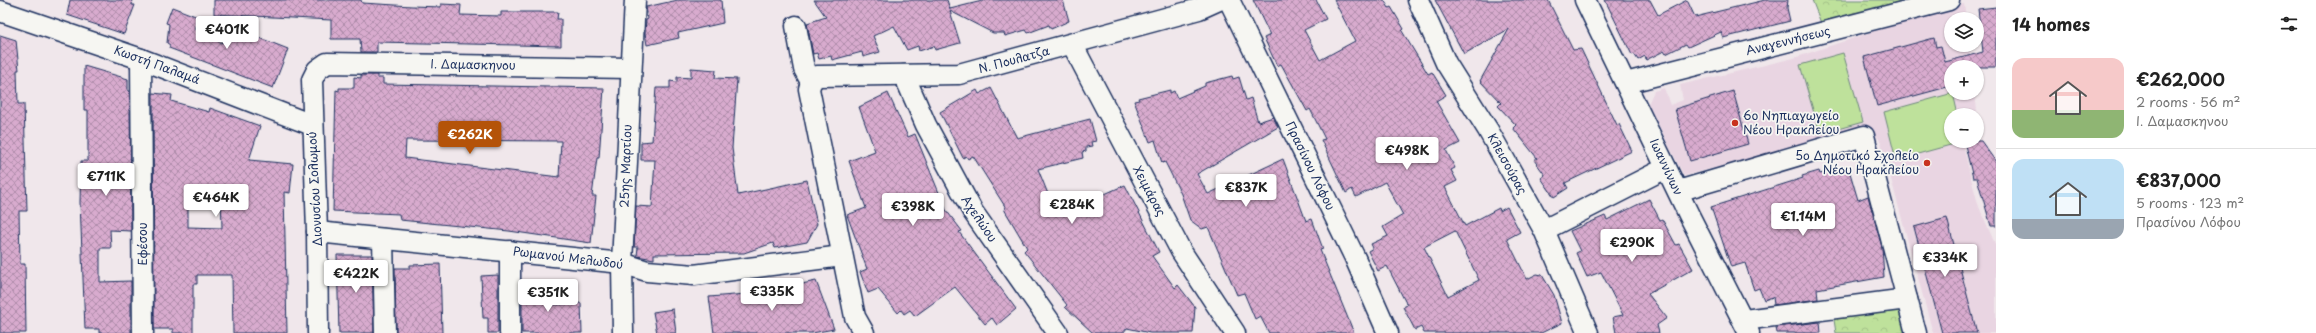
<!DOCTYPE html>
<meta charset="utf-8">
<style>
:root{--surface:#fff;--page:#f6f6f6;--text:#222;--muted:#767676;--line:#e0e0e0;--accent:#b45309}
body{margin:0;font-family:"Playpen Sans",sans-serif;background:var(--page);color:var(--text);height:100vh;display:flex;flex-direction:column;font-size:15px;white-space:nowrap}
*{box-sizing:border-box;margin:0}
p{font-size:13px;color:var(--muted)}
.icon{flex:none;width:22px;height:22px;fill:none;stroke:currentColor;stroke-width:2;stroke-linecap:round;stroke-linejoin:round}
.map{position:relative;flex:1;overflow:hidden}
.sheet{display:flex;flex-direction:column;background:var(--surface);width:320px}
.sheet>*{flex:none}
.tools{position:absolute;left:1944px;top:12px;display:grid;gap:8px}
.tools a{display:grid;place-items:center;width:40px;height:40px;border-radius:50%;background:var(--surface);box-shadow:0 1px 3px #0004;font-size:20px}
.price{position:absolute;translate:-50% -34px;padding:0 9px;border-radius:4px;background:#fff;color:#222;font-size:13px;line-height:26px;filter:drop-shadow(0 1px 2px #0008)}
.price::after{content:'';position:absolute;left:50%;top:24px;width:12px;height:9px;margin-left:-6px;background:inherit;clip-path:polygon(0 0,100% 0,50% 100%)}
.price.active{background:var(--accent);color:#fff}
ul{padding:0;list-style:none}
li{display:flex;align-items:center;gap:12px;height:100px;padding:0 16px}
li+li{border-top:1px solid var(--line)}
li span{display:grid;place-items:center;flex:none;width:112px;height:80px;border-radius:12px;color:#555}
li>.icon{margin-inline-start:auto}
span .icon{width:48px;height:48px;fill:#fffc;stroke-width:1}
li b{font-size:17px}
h2{display:flex;justify-content:space-between;align-items:center;height:48px;padding:0 16px;font-size:17px}
main{display:flex;flex:1;min-height:0}
.map>svg:first-child{display:block}
.built{fill:#e9d5e2}
.forest{fill:url(#forest-crowns);stroke:#6c887c}
.pitch{fill:#bee19b;stroke:#6c887c}
.building{fill:url(#building-cross-hatch);stroke:#1b2f5e;fill-rule:evenodd}
.lines{fill:none;stroke-linecap:round;stroke-linejoin:round}
.street-casing{stroke:#1b2f5e;stroke-width:23}
.street{stroke:#f6f6f2;stroke-width:20}
.poi-dot{fill:#c8321e;stroke:#f6f6f2;stroke-width:1.5}
.labels{text-anchor:middle;stroke-width:3.5;stroke-linejoin:round;paint-order:stroke}
.street-label{font-size:12px;fill:#1b2f5e;stroke:#f6f6f2}
.poi-label{font-size:12px;fill:#1b2f5e;stroke:#f6f6f2;text-anchor:start}
</style>
<main>
<div class="map">
<svg width="1996" height="333" viewBox="0 0 1996 333">
<defs>
<pattern id="forest-crowns" width="20" height="18" patternUnits="userSpaceOnUse"><rect width="20" height="18" fill="#bee19b"/><path d="M2 6a3 3 0 1 1 6 0M12 15a3 3 0 1 1 6 0" fill="none" stroke="#a3c188"/></pattern>
<pattern id="building-cross-hatch" width="8" height="8" patternUnits="userSpaceOnUse"><rect width="8" height="8" fill="#d8abce"/><path d="M0 0l8 8M0 8l8-8" fill="none" stroke="#ae8caa"/></pattern>
</defs>
<rect width="100%" height="100%" fill="#f0e7eb"/>
<filter id="ink" filterUnits="userSpaceOnUse"><feTurbulence type="fractalNoise" baseFrequency=".025" numOctaves="2"/><feDisplacementMap in="SourceGraphic" scale="8" xChannelSelector="R" yChannelSelector="G"/><feConvolveMatrix kernelMatrix="1 2 1 2 8 2 1 2 1" color-interpolation-filters="sRGB"/></filter>
<g filter="url(#ink)">
<path class="built" d="M1964,4L1966,19H1951V45H1969L1972,67H1951V93H1975L1977,111L1976,115H1951V141H1965L1963,145L1972,182L1979,207L1996,246V333H1933L1881,142L1870,127L1684,176L1648,104L1654,91L1664,88L1670,105L1683,100L1680,85L1794,58L1934,11Z"/>
<g class="forest">
<path d="M1812,0H1906L1821,23Z"/>
<path d="M1903,303L1911,333H1836L1833,313Z"/>
</g>
<g class="pitch">
<path d="M1843,53L1863,122L1820,134L1800,65Z"/>
<path d="M1953,93L1958,115H1951V141H1965L1896,160L1884,112Z"/>
</g>
<g class="building">
<path d="M70,0H133L132,5H135L124,34L67,15Z"/>
<path d="M214,0H361L362,3L412,6L441,7V4L461,5L460,15L501,16V12H558L557,19H561V46L377,42V52H361L360,39H331V20L214,14Z"/>
<path d="M678,0H721L723,23L678,33L679,38L647,45L645,33L646,20L648,19L646,7Z"/>
<path d="M814,0H947L950,9L986,0H1063L1069,21L1051,29L1049,25L1028,33L1026,30L1005,36L1004,33H993L950,11L960,43L935,50L934,46L919,51L918,46L907,50L894,26L873,36L880,52L863,57L862,52L832,60L831,56L819,59L817,53L813,54L807,23L826,17Z"/>
<path d="M1253,0H1316L1326,19L1304,30L1320,60L1355,41L1334,0H1384L1389,8L1391,7L1404,29L1402,31L1428,74L1432,72L1446,95L1436,101L1460,143L1446,150L1455,168L1451,170L1457,181L1445,187L1465,226L1499,208L1500,211L1507,207L1520,232L1507,239L1527,279L1537,274L1542,275L1554,295L1562,323L1541,333H1424L1421,327L1415,330L1403,307L1407,305L1387,266L1378,271L1368,251L1373,248L1371,244L1388,236L1383,227L1403,215L1385,182L1356,197L1352,189L1346,193L1321,140L1325,139L1310,109L1307,111L1281,64L1277,66L1264,38L1270,35ZM1455,231L1479,280L1448,296L1424,247Z"/>
<path d="M1435,0H1548L1573,50L1581,49L1617,125L1619,124L1632,151L1565,183L1568,188L1554,197L1541,178L1545,175L1534,160L1537,158L1513,128L1516,125L1498,106L1501,103L1480,81L1509,29L1464,54Z"/>
<path d="M1605,0H1650L1658,15L1687,0L1695,17L1765,0H1788L1787,8L1790,21L1723,38L1721,32L1688,47L1686,44L1666,54L1664,51L1646,60L1645,56L1638,60L1634,54L1632,55Z"/>
<path d="M172,7L198,17L194,29L222,43L223,41L227,42L231,34L241,39L242,31L288,49L273,88L169,48L170,45L167,43L169,24L166,23Z"/>
<path d="M1996,7V67H1951V86L1877,106L1864,57L1934,38L1936,47L1941,46L1945,62L1983,52L1978,9Z"/>
<path d="M0,35L16,40L19,70H17L18,104H24L27,211H19L20,264H25L26,333H0Z"/>
<path d="M84,66L128,79V91H130L131,231L110,230L111,248H100V282L131,281V333H99V329H85L80,202L81,161H88V110H84Z"/>
<path d="M691,68L716,70L715,78L737,79L732,148L738,195L807,180L817,224L807,242L775,248L773,243L744,253L654,254V259L637,256L638,247H634L636,206L652,207L655,160H641V142L652,141L656,88H670V81L677,82V77L691,78Z"/>
<path d="M361,75H377V78H383V84L604,88L599,158H597L592,196H596L591,243L509,231L400,220L399,214L333,211L336,90L339,91V88H354V77L361,78ZM406,140L561,141L559,177L405,158Z"/>
<path d="M1232,76L1233,79L1239,77L1246,100L1251,98L1258,122L1273,117L1278,127L1197,174L1208,194L1283,159L1306,221L1312,219L1323,249L1320,250L1354,333H1269L1260,316L1255,319L1244,293L1237,295L1208,227L1202,229L1190,220L1181,194L1165,162L1162,163L1155,140L1150,142L1134,101L1139,100L1138,98L1170,90V93L1174,91L1177,98L1205,86V83Z"/>
<path d="M991,88L1017,138L1090,119L1096,141L1091,142L1092,146L1086,147V151L1082,152L1083,158L1038,169L1050,199L1054,200L1062,210L1070,204L1073,208L1125,185L1159,252L1152,256L1175,288L1178,285L1195,307L1193,333H1150L1127,328L1123,333H1093L1065,307L1067,305L1024,251L1027,248L1004,209L1006,208L973,156L968,159L966,156L963,158L940,112L977,90L979,94Z"/>
<path d="M1733,91L1748,144L1690,161L1675,109Z"/>
<path d="M153,93L172,95L171,101L209,112L210,108L260,126L249,160L293,164L290,193L284,192L287,333H233L232,275H197V284H193V333H173V329H154ZM188,193L221,195L222,228L188,227Z"/>
<path d="M888,93L908,137L915,134L946,210L962,231L959,232L1016,309L997,325L992,318L985,324L955,287L915,316L910,310L904,314L901,310L898,313L878,289L868,293L860,272L867,269L847,215L866,208L849,161L875,151L859,107Z"/>
<path d="M1964,141H1981L1996,162V226H1991L1977,178H1973Z"/>
<path d="M1848,166L1858,200L1868,196L1882,247L1884,277L1817,289L1818,299L1774,305L1773,297L1764,300L1759,288L1754,290L1745,263L1731,267L1711,207L1803,178L1802,176L1819,171L1820,174Z"/>
<path d="M1649,199L1660,220L1662,219L1676,245L1679,244L1693,269L1648,294L1667,318L1657,325L1659,333H1616L1613,317L1623,315L1601,272L1587,277L1576,253L1580,251L1570,231L1605,216L1607,220Z"/>
<path d="M1947,218L1977,333H1942L1914,227Z"/>
<path d="M337,255H372L374,333H339Z"/>
<path d="M440,264L442,333H396L395,268H410V265Z"/>
<path d="M498,275V333H488V318H483L481,276Z"/>
<path d="M816,281L834,329L812,333H714L709,297L759,293Z"/>
<path d="M544,282L545,297H549V305L581,303L582,333H522V283Z"/>
<path d="M673,309L676,333H657L653,312Z"/>
<path d="M1820,322L1821,333H1777L1776,327Z"/>
</g>
<g class="lines">
<defs>
<g id="street">
<path d="M1229,0L1355,258L1388,333"/>
<path d="M1418,0L1446,63L1488,130L1544,230L1588,333"/>
<path d="M1585,0L1689,215L1749,333"/>
<path d="M0,11L141,59L312,125"/>
<path d="M796,26L804,69L811,82"/>
<path d="M1072,44L1181,251L1235,333"/>
<path d="M141,59L143,333"/>
<path d="M904,75L926,125L973,212L1058,333"/>
<path d="M1626,83L1949,0"/>
<path d="M1678,191L1864,136L1916,333"/>
<path d="M1544,230L1666,168"/>
<path d="M317,232L622,263L647,271L694,275L842,256"/>
<path d="M383,239L385,333"/>
<path d="M1744,320L1907,299"/>
<path d="M318,333L317,232L312,80L317,70L327,63L630,68"/>
<path d="M510,333V251"/>
<path d="M623,333L622,263L635,0"/>
<path d="M864,333L855,317L809,89L811,82L817,76L959,74L1199,9L1219,0"/>
</g>
</defs>
<use href="#street" class="street-casing"/>
<use href="#street" class="street"/>
</g>
</g>
<g class="poi-dot">
<circle cx="1735" cy="123" r="4"/>
<circle cx="1927" cy="163" r="4"/>
</g>
<g class="labels">
<g class="street-label">
<text transform="translate(1788 41) rotate(-14)" y="4">Αναγεννήσεως</text>
<text transform="translate(1014 60) rotate(-15)" y="4">Ν. Πουλατζα</text>
<text transform="translate(157 65) rotate(20)" y="4">Κωστή Παλαμά</text>
<text transform="translate(473 65) rotate(1)" y="4">Ι. Δαμασκηνου</text>
<text transform="translate(1507 164) rotate(61)" y="4">Κλεισούρας</text>
<text transform="translate(626 166) rotate(-88)" y="4">25ης Μαρτίου</text>
<text transform="translate(1310 166) rotate(64)" y="4">Πρασίνου Λόφου</text>
<text transform="translate(1666 167) rotate(65)" y="4">Ιωαννίνων</text>
<text transform="translate(315 189) rotate(-93)" y="4">Διονυσίου Σολωμού</text>
<text transform="translate(1149 191) rotate(62)" y="4">Χειμάρας</text>
<text transform="translate(979 219) rotate(56)" y="4">Αχελώου</text>
<text transform="translate(143 244) rotate(-90)" y="4">Εφέσου</text>
<text transform="translate(568 258) rotate(7)" y="4">Ρωμανού Μελωδού</text>
</g>
<g class="poi-label">
<text x="1743" y="120">6ο Νηπιαγωγείο<tspan x="1743" dy="14">Νέου Ηρακλείου</tspan></text>
<text x="1919" y="160" text-anchor="end">5ο Δημοτικό Σχολείο<tspan x="1919" dy="14">Νέου Ηρακλείου</tspan></text>
</g>
</g>
</svg>
<div class="tools">
<a><svg class="icon" aria-label="layers" viewBox="0 0 24 24"><path d="M12 4l9 5-9 5-9-5zM3 14l9 5 9-5"/></svg></a>
<a>+</a>
<a>−</a>
</div>
<b class="price" style="left:227px;top:50px">€401K</b>
<b class="price active" style="left:470px;top:155px">€262K</b>
<b class="price" style="left:1407px;top:171px">€498K</b>
<b class="price" style="left:106px;top:197px">€711K</b>
<b class="price" style="left:1246px;top:208px">€837K</b>
<b class="price" style="left:216px;top:218px">€464K</b>
<b class="price" style="left:1072px;top:225px">€284K</b>
<b class="price" style="left:913px;top:227px">€398K</b>
<b class="price" style="left:1803px;top:237px">€1.14M</b>
<b class="price" style="left:1632px;top:263px">€290K</b>
<b class="price" style="left:1945px;top:278px">€334K</b>
<b class="price" style="left:356px;top:294px">€422K</b>
<b class="price" style="left:772px;top:312px">€335K</b>
<b class="price" style="left:548px;top:313px">€351K</b>
</div>
<section class="sheet">
<h2>14 homes<svg class="icon" aria-label="filters" viewBox="0 0 24 24"><path d="M4 7h16M4 17h16"/><circle cx="9" cy="7" r="2"/><circle cx="15" cy="17" r="2"/></svg></h2>
<ul>
<li><span style="background:linear-gradient(#f6c9c9 65%,#8fb573 0)"><svg class="icon" aria-label="home" viewBox="0 0 24 24"><path d="M3 11l9-7 9 7M6 9v11h12V9"/></svg></span><div><b>€262,000</b><p>2 rooms · 56 m²</p><p>Ι. Δαμασκηνου</p></div></li>
<li><span style="background:linear-gradient(#bfe0f5 75%,#9aa5b1 0)"><svg class="icon" aria-label="home" viewBox="0 0 24 24"><path d="M3 11l9-7 9 7M6 9v11h12V9"/></svg></span><div><b>€837,000</b><p>5 rooms · 123 m²</p><p>Πρασίνου Λόφου</p></div></li>
</ul>
</section>
</main>
